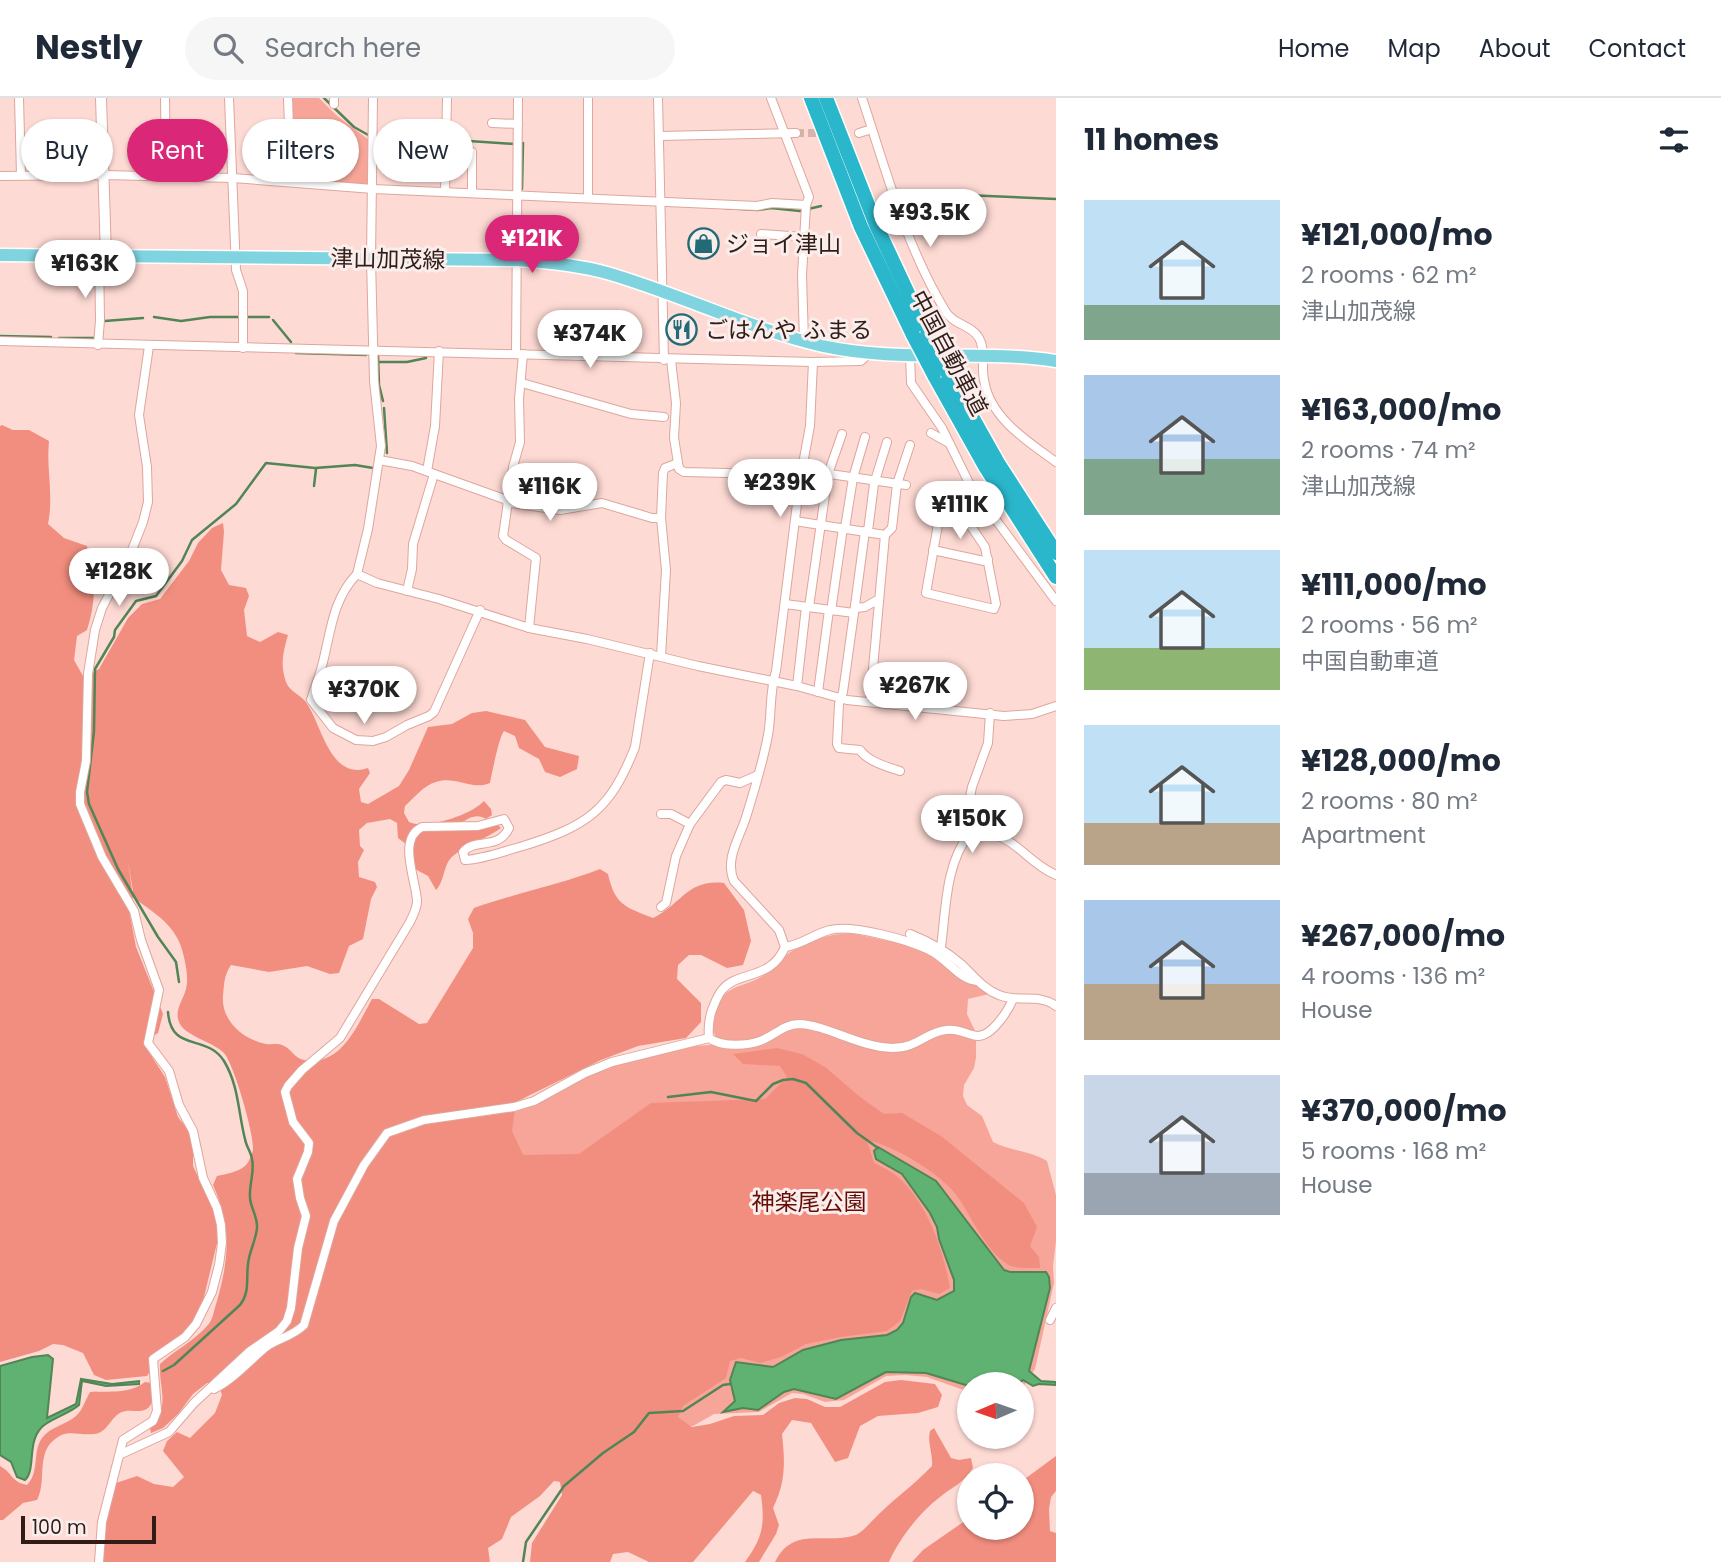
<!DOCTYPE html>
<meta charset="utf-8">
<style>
:root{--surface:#fff;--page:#f6f6f7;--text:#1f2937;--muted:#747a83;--line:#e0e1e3;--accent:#db2777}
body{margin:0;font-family:Poppins,"Noto Sans JP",sans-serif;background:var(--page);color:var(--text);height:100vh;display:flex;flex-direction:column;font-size:26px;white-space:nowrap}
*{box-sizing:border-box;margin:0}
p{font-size:23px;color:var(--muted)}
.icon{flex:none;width:38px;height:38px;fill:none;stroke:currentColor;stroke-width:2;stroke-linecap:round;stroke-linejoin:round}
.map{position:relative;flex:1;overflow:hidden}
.details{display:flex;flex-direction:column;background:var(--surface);width:665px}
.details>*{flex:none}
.banner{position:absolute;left:21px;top:21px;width:665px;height:63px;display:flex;gap:14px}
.needle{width:46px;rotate:268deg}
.fabs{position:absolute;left:957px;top:1274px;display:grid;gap:14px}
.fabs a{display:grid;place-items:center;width:77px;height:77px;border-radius:50%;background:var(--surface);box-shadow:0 2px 5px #0004;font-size:35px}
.scale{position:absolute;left:21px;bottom:18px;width:135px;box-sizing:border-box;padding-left:7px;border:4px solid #311c18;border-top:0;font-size:19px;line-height:24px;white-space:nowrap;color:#311c18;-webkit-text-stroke:5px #faeeec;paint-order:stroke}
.price{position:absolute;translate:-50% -60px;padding:0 16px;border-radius:24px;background:#fff;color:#222;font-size:23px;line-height:46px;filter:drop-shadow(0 2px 4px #0008)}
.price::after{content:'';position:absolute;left:50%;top:42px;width:21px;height:16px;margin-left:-10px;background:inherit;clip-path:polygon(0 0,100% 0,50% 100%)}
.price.current{background:var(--accent);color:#fff}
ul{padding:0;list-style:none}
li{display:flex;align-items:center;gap:21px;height:175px;padding:0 28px}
li span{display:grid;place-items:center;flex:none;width:196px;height:140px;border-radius:0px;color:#555}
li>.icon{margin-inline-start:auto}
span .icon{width:84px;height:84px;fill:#fffc;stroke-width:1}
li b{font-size:30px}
h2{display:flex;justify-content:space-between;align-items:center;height:84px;padding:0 28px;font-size:30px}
.pill{padding:0 24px;border-radius:32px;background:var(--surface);box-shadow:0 2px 5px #0004;font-size:24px;line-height:63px}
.pill.current{background:var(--accent);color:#fff}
header{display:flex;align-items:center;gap:42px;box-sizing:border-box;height:98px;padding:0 35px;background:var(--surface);border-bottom:2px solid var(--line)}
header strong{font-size:33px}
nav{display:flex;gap:38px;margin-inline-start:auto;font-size:24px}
.search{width:490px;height:63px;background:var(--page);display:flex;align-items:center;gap:18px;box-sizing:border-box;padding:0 24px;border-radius:38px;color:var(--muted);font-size:26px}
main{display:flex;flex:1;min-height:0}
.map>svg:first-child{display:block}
.green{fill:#f6a598}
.forest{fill:#f28e7f}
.water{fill:#5fb271;stroke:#518556;stroke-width:2}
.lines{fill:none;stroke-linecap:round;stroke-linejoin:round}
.stream{stroke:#518556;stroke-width:2.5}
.minor-tunnel{stroke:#d5b4ae;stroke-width:8;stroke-dasharray:8 4;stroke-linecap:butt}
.minor-casing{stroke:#dea69c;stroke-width:10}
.tertiary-casing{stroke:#dea69c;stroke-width:12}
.primary-casing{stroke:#fff;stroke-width:15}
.motorway-casing{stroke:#fff;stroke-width:17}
.minor{stroke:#fff;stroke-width:8}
.tertiary{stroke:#fff;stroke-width:10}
.primary{stroke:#7fd4e0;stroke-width:12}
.motorway{stroke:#2ab7cb;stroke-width:14}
.motorway-bridge-casing{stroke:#fff;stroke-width:17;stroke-linecap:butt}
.motorway-bridge{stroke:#2ab7cb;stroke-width:14}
.labels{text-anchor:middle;stroke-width:6;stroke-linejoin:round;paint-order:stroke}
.poi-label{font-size:23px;fill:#311c18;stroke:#faeeec;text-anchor:start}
.street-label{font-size:23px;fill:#311c18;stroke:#faeeec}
.park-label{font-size:23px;fill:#660c06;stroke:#faeeec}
</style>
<header>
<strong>Nestly</strong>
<div class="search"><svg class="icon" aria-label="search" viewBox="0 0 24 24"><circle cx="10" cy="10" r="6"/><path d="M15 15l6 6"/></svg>Search here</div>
<nav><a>Home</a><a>Map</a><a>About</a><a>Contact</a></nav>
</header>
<main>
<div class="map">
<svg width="1056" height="1464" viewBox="0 0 1056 1464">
<rect width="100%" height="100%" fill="#fedad4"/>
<g class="green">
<path d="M292,0H319L336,17L369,42V82L366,87L297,81L294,77Z"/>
<path d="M850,835L918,849L978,886L989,896L968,901L967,916L976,935V960L974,970L964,987L963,998L967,1007L982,1018L993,1044C1010,1053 1031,1053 1047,1063L1056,1097V1143L1053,1168L1054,1185L1035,1271L1022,1290V1286H970L969,1294L927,1279L905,1277L886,1278L844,1302L825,1304L803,1296L792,1295L759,1314L714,1316L693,1328H680L559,1152L505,1017C539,1008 566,988 597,973C631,958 675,948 712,947L716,939C712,932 712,927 714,919C724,883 739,893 764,877C774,871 780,862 789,855C807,843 829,836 850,835Z"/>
</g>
<g class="forest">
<path d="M2,327L13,332H29L49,343C46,373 54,395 48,426L64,440L87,448C95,480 97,500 87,532L77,538L74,562L83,578L99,571L128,520L142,506L160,501L189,463L198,445L212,430L223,425L224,434L221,472L229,487L246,490L249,498L244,512L247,538L260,544L278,534L288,537C283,554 280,567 286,584C289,593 299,596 305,603C322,625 329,683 368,670L370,675L359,691L361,704L368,706L399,688L409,672L428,629L452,626L472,615L486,613L525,622L545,649L579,658L577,671L560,679L545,674L539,661L519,650L515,638L504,633C499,639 492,675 490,685C473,693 454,677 436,684C424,687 414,700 405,708L404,715L409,724C426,732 471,717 484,703L491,711L492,717L486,721C477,715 468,720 460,726L469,732L498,727L501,730C485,742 468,745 453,758C443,766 445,783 436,792L428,778L415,771L410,749L398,740L397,725L390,721L367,725L359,732L360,748L364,752L358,764L359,779L375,784L377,789L371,801L363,841L349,848L339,875L330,876L307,868L269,874L231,867C224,877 224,886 223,898C221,922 242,941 266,946C271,947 277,945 282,947C291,950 294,960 304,962C341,969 357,928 372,901H379L419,926L427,925L473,850V835L468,821L474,810C516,795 559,787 600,771L608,776C615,807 625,809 653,820C682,806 687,781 724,785L744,812L751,843L743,867L727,870L701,857H689L678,867L677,881L701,905V924L686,940L638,948L601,962L516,1004L512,1033L523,1057L579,1056L651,1005L765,1001L787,979L780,968L743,966L733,956L777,950L802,956L825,969L860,999L884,1016L902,1015L941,1038L1024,1105L1037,1129L1030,1148L1039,1159L1040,1170C1032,1170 1016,1171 1009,1167C984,1153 971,1115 954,1094C936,1073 894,1048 867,1042L874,1065C882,1069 891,1073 898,1079C928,1106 943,1151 950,1190L939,1196L921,1191L912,1193L900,1223L887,1233L841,1239L806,1246L781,1259L760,1265L741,1260L730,1263L726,1280L683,1308L678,1319L692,1329L710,1326L734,1318L763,1317L779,1305L795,1300L807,1301L825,1309H840L885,1284L901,1282L935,1286L942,1297L938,1309L918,1315L878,1318L860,1328L848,1360L835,1364L811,1325L792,1322L782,1336C785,1364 786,1384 773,1410L779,1427L776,1436L759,1464H745C763,1439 765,1427 761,1397L753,1393L693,1464H649L628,1454L613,1456L610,1464H530L532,1445L562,1397L560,1384L554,1383L540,1398L511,1419L502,1441L488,1450L490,1464H103L104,1435L116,1385L137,1378L154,1386L173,1389L184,1379L163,1353L167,1343L177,1334L190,1340L215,1315L222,1297L218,1285H207L193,1296L178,1316L163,1330L151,1335L150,1330C171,1305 159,1295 160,1266C175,1252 194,1243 207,1228C213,1223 214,1211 217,1203C229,1160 232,1129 213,1087L217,1078C226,1076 239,1074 246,1067C249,1064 252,1056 253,1052C255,1039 234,966 224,955C213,944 186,938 180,926C173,913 183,903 186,891C188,883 187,873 185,864C179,829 161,820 134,800L128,763L133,800L128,807L136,849L163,916L158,935L145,943V948L165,979L178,1019L189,1033L193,1047V1068L215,1114L218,1141L203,1203L187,1234L151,1258V1272L147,1278L106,1282L94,1277L83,1255L63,1247L53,1246L39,1253L0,1264V328Z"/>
<path d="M145,1284L152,1285C152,1291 155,1300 151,1306C145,1318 132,1310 122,1314C110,1319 108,1335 94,1336C78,1338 67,1330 54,1342C36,1356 47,1384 37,1402L23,1405L3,1422H0V1368C12,1374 11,1384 27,1387C40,1374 32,1354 42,1340C51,1328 66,1327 76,1318C82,1313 86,1301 90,1294C109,1293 130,1296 145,1284Z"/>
<path d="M934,1330L951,1360L959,1362L971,1360L973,1370C961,1387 955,1387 940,1399C920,1414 899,1441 889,1464H775C793,1427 825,1447 856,1437C862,1434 867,1428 872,1423C891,1403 913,1388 932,1368C933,1355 927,1345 930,1333Z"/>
<path d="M1056,1358V1393L1051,1399L1049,1411L1050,1433L1056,1435V1464H912L923,1452L969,1420L970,1430H1022V1383Z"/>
</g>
<g class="water">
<path d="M878,1049L936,1083L1004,1172L1010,1174H1046L1049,1179L1050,1190L1029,1273L1041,1283L1056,1284V1287L1039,1286L1033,1288L1023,1282L1018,1286L969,1288L926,1275L886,1274L836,1301L794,1291L784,1294L758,1312L743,1310L723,1314L735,1303L730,1282L736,1264L773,1269L803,1252L841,1242L887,1237L897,1232L903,1225L911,1199L915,1195L937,1202L954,1193V1182L939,1141L937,1129L930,1115L902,1076L876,1061L874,1053Z"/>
<path d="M48,1257L53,1261L47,1320L76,1306L81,1281L112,1286L139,1283V1286L106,1288L82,1283L79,1307C69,1316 47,1322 41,1330C27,1345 36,1372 25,1382L17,1379L11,1364L0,1357V1268L32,1259Z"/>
</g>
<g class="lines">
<g class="stream">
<path d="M324,0L354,29L370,38"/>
<path d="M378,39L444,42"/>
<path d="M454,42L514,46"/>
<path d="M522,91L523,45"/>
<path d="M886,98L964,97L1056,101"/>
<path d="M724,110L758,112L771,110L800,113L821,108"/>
<path d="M154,219L181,223L210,219H239"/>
<path d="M246,219H269"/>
<path d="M273,222L291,244"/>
<path d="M105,223L143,220"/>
<path d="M0,238L51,239"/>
<path d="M59,240H94"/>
<path d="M296,255L366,257"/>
<path d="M378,257L379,287L383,303"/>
<path d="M377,264H407L426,260"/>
<path d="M384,310L387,355"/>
<path d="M314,388L316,371"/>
<path d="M179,884L176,864L158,839L118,771L89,706L87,694L94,633L95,571L114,539L115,532L136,503L156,498L182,463L192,442L236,406L266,365L315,370L355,367L373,370"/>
<path d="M668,999L711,994L756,1003L773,986L783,982L793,981L806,985L857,1035L878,1050"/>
<path d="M163,1273L174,1267L240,1207C250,1194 246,1182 248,1166C249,1154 256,1142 257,1130C258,1119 250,1109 250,1099C249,1086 255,1073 252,1061C251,1054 246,1048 245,1041C238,1014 239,988 224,963C206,935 171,955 168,914"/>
<path d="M523,1464L526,1444L564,1388L603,1355L634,1334L649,1315L683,1313L723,1287L730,1286"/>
</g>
<path class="minor-tunnel" d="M796,35H825"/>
<defs>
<g id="minor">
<path d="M19,0L21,77"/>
<path d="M165,0L166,78"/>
<path d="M229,0L236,172L243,193V250"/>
<path d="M288,0L291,84"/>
<path d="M373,0L371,161L374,283L381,348L368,431L357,476L377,485L439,501L529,530L587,541L698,568L797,588L847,602L1004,618L1032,616L1056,608"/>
<path d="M588,0V99"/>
<path d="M658,0L664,262"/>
<path d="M771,0L809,99L806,107L802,177L804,243"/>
<path d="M862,0C886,72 906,149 946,214C954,227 972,227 979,240C986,252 981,268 984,282C990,320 1027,343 1056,364"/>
<path d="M334,6V0"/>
<path d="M492,25L518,26"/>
<path d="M859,35L872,31"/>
<path d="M659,38L796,35"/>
<path d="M0,78L104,77L233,80L373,91L757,108L772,105L806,107"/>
<path d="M445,94L447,0"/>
<path d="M472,95V54"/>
<path d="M761,136L804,139"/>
<path d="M0,243L813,264L861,263L869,255"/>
<path d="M98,247L100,222L99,158"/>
<path d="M516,256L518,0"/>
<path d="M523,256L519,301L520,344L513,369L503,438L506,442L536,460L529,530"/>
<path d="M910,257L911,285L942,330L970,387L1056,503"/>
<path d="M671,262L676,305L674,340L679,371L684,374L727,375L800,382"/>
<path d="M522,285L631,316L664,319"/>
<path d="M931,335L947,344"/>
<path d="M379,362L412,368L504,401L511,405L560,412L602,405L652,420H661L663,375L665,370L678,365"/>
<path d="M802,372L906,387"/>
<path d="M427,373L435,328L439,253"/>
<path d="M954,403L985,449L996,506L994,511L926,495L940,415L970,387"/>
<path d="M661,420L666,472L661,558"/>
<path d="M795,423L885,437L870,604"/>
<path d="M845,430L853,380L865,339"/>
<path d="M868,433L874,386L887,344"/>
<path d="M885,437L892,430L897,386L910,347"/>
<path d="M933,452L984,463L988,461"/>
<path d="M357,476C333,501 331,532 323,564C320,577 315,589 311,602L333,630L356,642L373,643L386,639L407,627L429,618L434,614L480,512"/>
<path d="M407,493L412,471L413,446L434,376"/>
<path d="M785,506L854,515L865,433"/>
<path d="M809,509L828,376L842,336"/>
<path d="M855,510L865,509L879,501"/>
<path d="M831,513L843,430"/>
<path d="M854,515L843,594L839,606L837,646L839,650L860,652C867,663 887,669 900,673"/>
<path d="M797,588L806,509"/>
<path d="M818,594L829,512"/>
<path d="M661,716H671L690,726"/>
<path d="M970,735L965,725L972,689L988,645L990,615"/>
<path d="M661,809L666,805L676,758L690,726L721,684L726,682L740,685L758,677"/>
<path d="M910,836C930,844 945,852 961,866C973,877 983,891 999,897C1018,905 1039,895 1056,908"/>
<path d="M785,849C801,847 814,836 830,832C851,826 909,842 929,852C947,860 959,882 977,883"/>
<path d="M941,849C946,812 945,766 970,735C1013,730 1023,763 1056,777"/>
<path d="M709,940C708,930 709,921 712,912C715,905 717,898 722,892C738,872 771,883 785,849L779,832L734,783C724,760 741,738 747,716C755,690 763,664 768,637C772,616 769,595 776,573L800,382L810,328L813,264"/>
<path d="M709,940C721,949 746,948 760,943C774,938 784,926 799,926C827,927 859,949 892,950C918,950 926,934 946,932C959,930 967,937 978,938C992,938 1008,913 1013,901"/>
<path d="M1050,1222L1056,1210"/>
<path d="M214,1291C234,1281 249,1263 266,1249C278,1240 292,1239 304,1227L334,1123L364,1067L387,1035L424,1022L514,1009L534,1003L585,975L612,964L709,940"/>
<path d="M121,1356L169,1334L194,1305L250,1253L279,1233L287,1223L291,1210L298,1150L306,1118L300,1100L297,1081L308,1054L309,1045L293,1024L285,994L288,988L302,972L340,940L410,824C413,817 417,811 417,803C416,781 397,741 422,729L478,728L504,721L509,730C498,753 476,739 463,754L465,762C485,761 504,753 523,748C587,728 610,713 635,649L650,555"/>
<path d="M99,1464L102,1424L123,1342L153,1323L157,1313L153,1261L185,1239L196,1226L212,1194L219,1167L222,1145L221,1127L217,1110L203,1080L193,1033L179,1007L169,973L148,945L159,892L141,842L134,813L102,759L80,706V694L86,663L88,576L95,532L102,510L130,457L143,424L148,404L147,369L139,317L149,248"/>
</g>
<path id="tertiary" d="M101,0L106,158"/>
<path id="primary" d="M0,157L518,162C548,164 578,167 607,175C680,196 749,231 823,248C900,265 979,251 1056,263"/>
<g id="motorway">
<path d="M811,0L861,129L913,237"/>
<path d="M826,0L876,127L927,236"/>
<path d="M948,276L998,365L1056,455"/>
<path d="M934,277L986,370L1056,479"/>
</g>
</defs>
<use href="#minor" class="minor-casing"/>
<use href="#tertiary" class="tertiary-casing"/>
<use href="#primary" class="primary-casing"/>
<use href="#motorway" class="motorway-casing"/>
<use href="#minor" class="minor"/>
<use href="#tertiary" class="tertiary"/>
<use href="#primary" class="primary"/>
<use href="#motorway" class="motorway"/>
<defs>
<g id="motorway-bridge">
<path d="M927,236L948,276"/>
<path d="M913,237L934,277"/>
</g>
</defs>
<use href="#motorway-bridge" class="motorway-bridge-casing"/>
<use href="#motorway-bridge" class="motorway-bridge"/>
</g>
<defs>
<symbol id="shop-ring" viewBox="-11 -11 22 22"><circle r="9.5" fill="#faeeec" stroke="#226b76" stroke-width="1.5"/><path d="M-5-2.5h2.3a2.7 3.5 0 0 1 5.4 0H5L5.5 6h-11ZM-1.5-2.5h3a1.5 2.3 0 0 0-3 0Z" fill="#226b76"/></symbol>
<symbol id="restaurant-ring" viewBox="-11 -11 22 22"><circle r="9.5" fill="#faeeec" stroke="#226b76" stroke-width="1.5"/><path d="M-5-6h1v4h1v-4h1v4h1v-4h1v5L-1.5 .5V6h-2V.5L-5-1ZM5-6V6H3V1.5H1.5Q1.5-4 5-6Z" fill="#226b76"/></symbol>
</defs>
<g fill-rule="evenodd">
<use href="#shop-ring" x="686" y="128" width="35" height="35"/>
<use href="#restaurant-ring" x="664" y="214" width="35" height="35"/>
</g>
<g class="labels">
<g class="poi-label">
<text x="726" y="154">ジョイ津山</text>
<text x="705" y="240">ごはんや ふまる</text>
</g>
<g class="street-label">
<text transform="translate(388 161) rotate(1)" y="8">津山加茂線</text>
<text transform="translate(949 255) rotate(62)" y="8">中国自動車道</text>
</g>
<g class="park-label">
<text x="809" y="1112">神楽尾公園</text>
</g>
</g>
</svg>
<div class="fabs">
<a><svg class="needle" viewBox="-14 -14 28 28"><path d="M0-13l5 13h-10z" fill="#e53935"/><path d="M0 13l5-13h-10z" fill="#747a83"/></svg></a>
<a><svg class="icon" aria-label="locate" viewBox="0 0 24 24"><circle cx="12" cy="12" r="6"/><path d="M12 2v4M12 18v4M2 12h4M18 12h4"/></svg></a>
</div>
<div class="scale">100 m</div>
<b class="price" style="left:930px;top:151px">¥93.5K</b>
<b class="price current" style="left:532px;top:177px">¥121K</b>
<b class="price" style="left:85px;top:202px">¥163K</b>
<b class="price" style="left:590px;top:272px">¥374K</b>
<b class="price" style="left:780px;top:421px">¥239K</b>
<b class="price" style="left:550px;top:425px">¥116K</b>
<b class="price" style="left:960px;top:443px">¥111K</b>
<b class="price" style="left:119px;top:510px">¥128K</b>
<b class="price" style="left:915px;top:624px">¥267K</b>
<b class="price" style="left:364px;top:628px">¥370K</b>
<b class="price" style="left:972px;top:757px">¥150K</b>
<div class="banner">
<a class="pill">Buy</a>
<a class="pill current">Rent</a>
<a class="pill">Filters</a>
<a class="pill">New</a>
</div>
</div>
<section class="details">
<h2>11 homes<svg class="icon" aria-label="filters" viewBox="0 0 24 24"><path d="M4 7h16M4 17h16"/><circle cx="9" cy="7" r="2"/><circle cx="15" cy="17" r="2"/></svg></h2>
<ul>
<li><span style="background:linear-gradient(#bfe0f5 75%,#7fa58c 0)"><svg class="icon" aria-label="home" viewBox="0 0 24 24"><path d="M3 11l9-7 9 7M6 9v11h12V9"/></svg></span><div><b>¥121,000/mo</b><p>2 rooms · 62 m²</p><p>津山加茂線</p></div></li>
<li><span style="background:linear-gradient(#a9c7e8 60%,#7fa58c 0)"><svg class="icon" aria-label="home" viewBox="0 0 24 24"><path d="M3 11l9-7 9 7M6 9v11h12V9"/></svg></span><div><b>¥163,000/mo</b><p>2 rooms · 74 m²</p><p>津山加茂線</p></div></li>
<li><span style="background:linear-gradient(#bfe0f5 70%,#8fb573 0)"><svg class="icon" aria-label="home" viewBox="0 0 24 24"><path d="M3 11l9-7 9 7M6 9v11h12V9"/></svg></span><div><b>¥111,000/mo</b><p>2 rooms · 56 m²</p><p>中国自動車道</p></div></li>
<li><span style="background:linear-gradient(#bfe0f5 70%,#b9a48a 0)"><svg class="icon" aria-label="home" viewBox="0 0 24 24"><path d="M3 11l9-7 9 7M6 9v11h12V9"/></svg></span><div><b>¥128,000/mo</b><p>2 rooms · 80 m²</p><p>Apartment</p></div></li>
<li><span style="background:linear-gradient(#a9c7e8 60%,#b9a48a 0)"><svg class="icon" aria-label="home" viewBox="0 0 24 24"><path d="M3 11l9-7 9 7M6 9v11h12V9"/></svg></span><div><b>¥267,000/mo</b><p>4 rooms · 136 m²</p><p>House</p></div></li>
<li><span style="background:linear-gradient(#c9d6e8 70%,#9aa5b1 0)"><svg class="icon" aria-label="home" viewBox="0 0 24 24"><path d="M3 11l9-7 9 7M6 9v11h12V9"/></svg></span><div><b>¥370,000/mo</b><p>5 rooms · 168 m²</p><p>House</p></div></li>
</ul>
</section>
</main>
